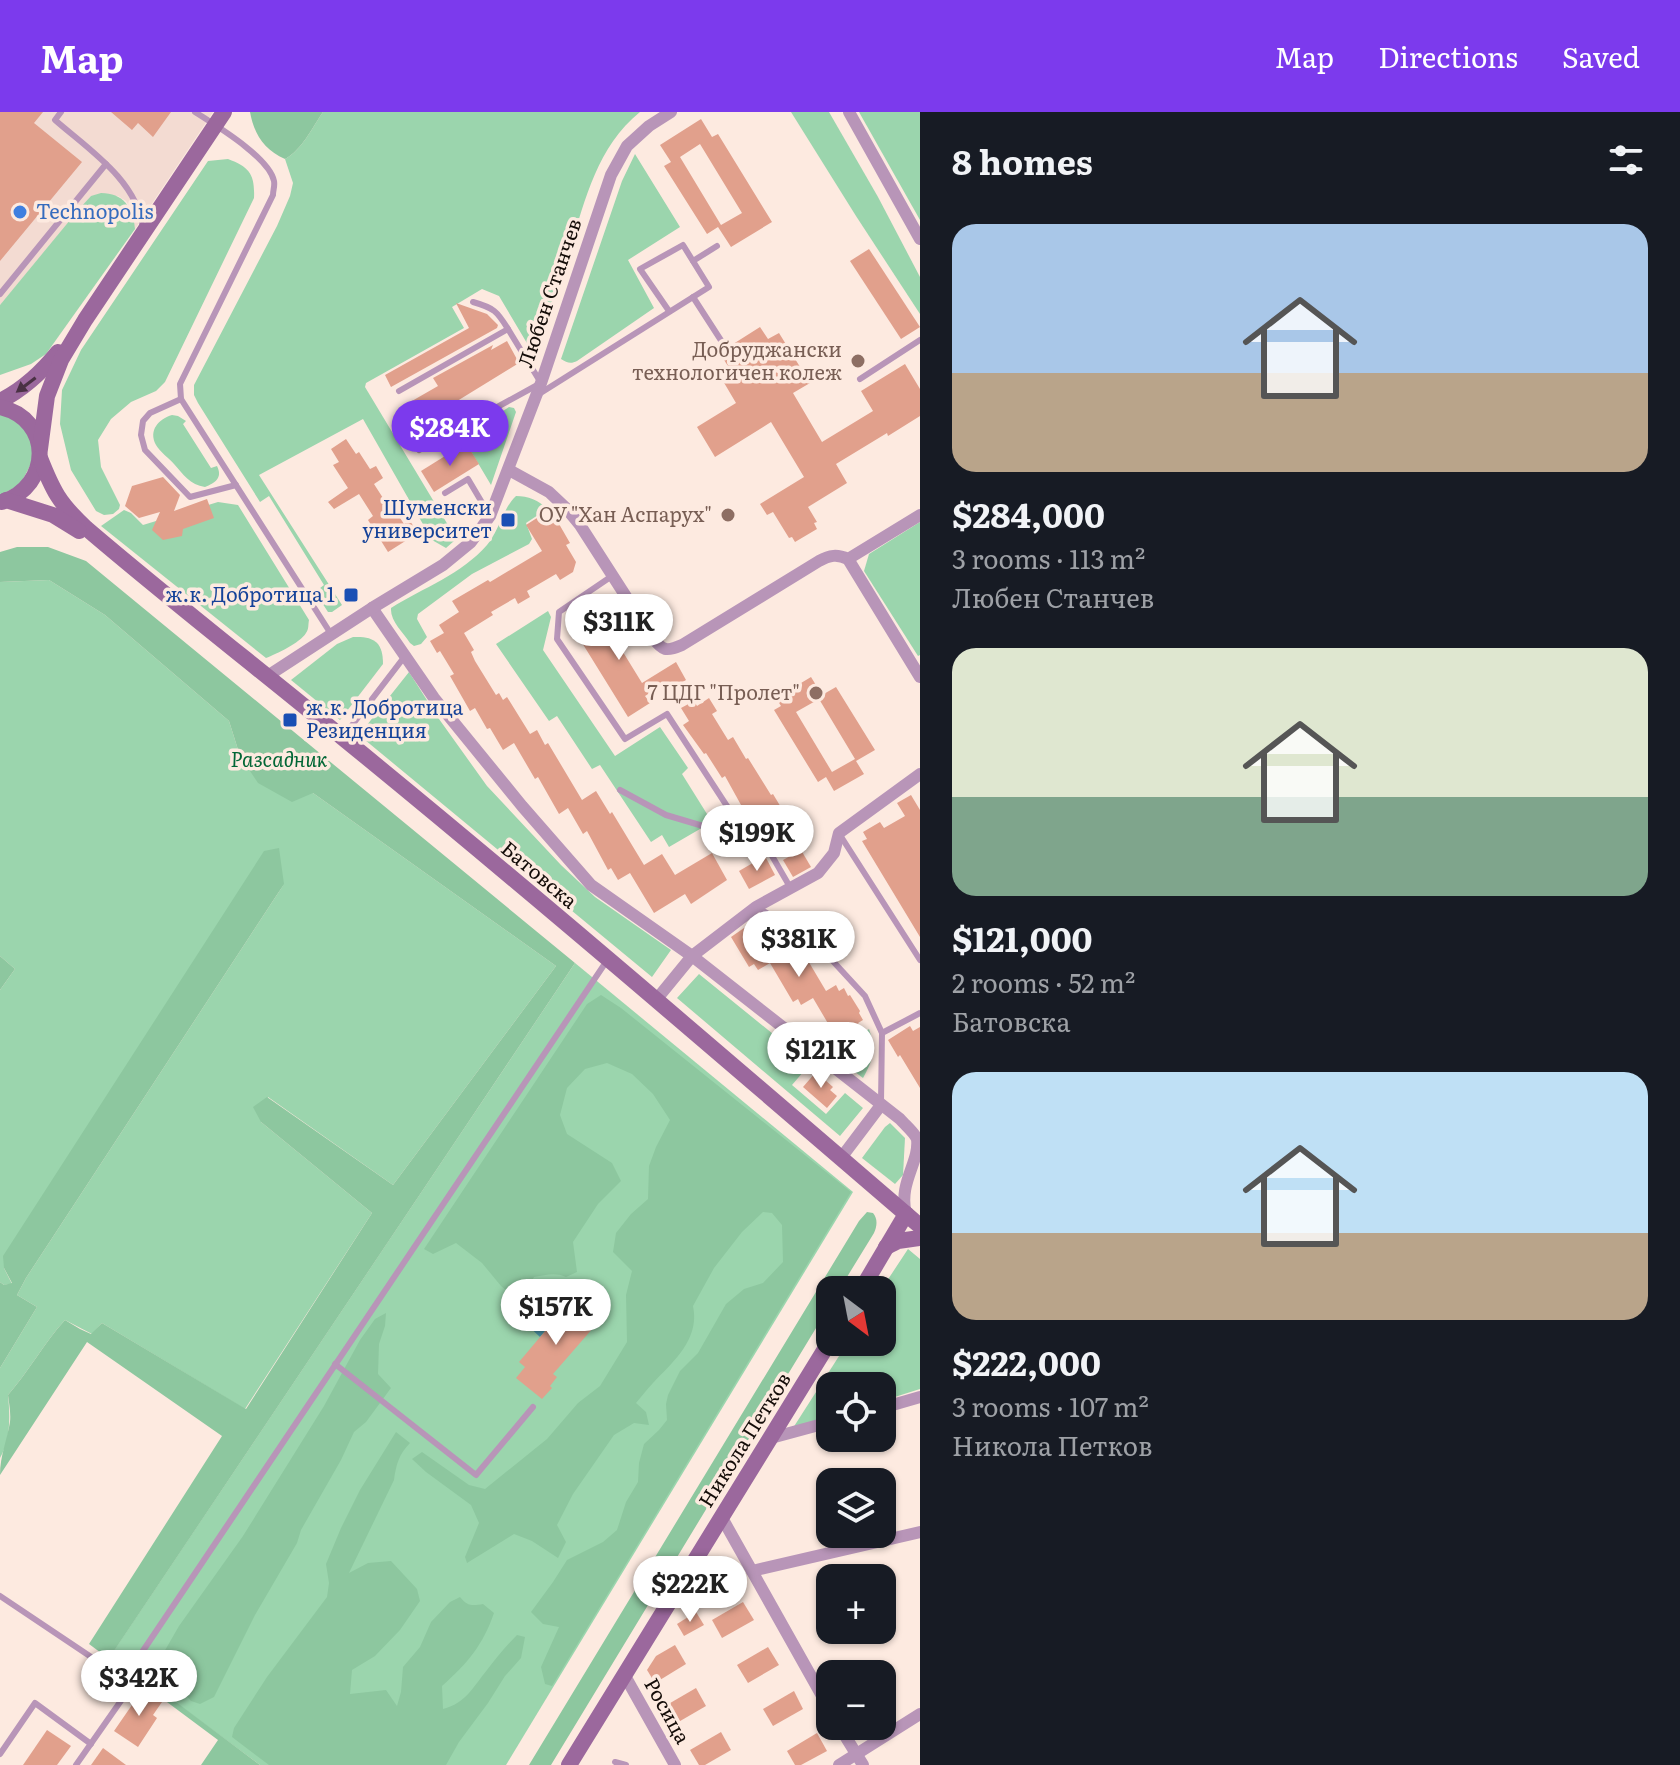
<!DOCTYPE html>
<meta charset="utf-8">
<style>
:root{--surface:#171b24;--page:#20242c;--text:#f1f3f6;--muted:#9ea1a6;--accent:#7c3aed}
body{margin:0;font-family:Literata,serif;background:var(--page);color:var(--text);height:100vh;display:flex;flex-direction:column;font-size:30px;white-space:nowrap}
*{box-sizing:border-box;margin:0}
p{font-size:26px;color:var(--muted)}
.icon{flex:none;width:44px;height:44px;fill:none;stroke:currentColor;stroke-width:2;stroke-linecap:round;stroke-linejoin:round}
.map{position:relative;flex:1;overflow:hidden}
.sheet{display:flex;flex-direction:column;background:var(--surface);width:760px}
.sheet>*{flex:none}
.needle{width:52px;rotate:148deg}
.controls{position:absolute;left:816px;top:1164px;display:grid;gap:16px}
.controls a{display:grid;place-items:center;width:80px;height:80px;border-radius:16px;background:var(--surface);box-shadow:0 2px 6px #0004;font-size:40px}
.price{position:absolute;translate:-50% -68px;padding:0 18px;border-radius:28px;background:#fff;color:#222;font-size:26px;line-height:52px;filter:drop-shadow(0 2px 4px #0008)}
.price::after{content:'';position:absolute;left:50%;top:48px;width:24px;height:18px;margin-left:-12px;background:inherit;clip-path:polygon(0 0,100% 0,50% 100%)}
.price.current{background:var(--accent);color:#fff}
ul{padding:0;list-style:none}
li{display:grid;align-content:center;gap:16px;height:424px;padding:0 32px}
li span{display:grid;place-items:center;height:248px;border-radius:24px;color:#555}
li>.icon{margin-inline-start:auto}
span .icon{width:144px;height:144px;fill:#fffc;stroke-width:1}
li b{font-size:34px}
h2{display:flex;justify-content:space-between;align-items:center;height:96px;padding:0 32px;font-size:34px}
header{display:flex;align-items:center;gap:48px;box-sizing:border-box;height:112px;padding:0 40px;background:var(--accent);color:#fff}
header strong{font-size:38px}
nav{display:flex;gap:44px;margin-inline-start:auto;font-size:28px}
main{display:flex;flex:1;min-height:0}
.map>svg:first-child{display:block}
.commercial{fill:#f3dbd2}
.green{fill:#9bd5ad}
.forest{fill:#8dc79f}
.water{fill:#509fb4}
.building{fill:#e1a08c;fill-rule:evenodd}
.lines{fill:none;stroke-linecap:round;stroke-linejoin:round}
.lane{stroke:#b895b8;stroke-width:6}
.street{stroke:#b895b8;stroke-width:12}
.secondary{stroke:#9b689d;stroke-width:16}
.oneway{fill:#4a3144}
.shop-dot{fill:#3f7fe0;stroke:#fdeae0;stroke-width:3}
.education-dot{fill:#8d6e63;stroke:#fdeae0;stroke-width:3}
.transit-dot{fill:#1a4fb4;stroke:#fdeae0;stroke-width:3}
.labels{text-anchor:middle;stroke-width:7;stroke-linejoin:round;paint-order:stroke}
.shop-label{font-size:20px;fill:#366cbe;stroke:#fdeae0;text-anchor:start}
.street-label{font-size:20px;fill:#140c08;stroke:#fdeae0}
.education-label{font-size:20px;fill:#785e54;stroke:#fdeae0;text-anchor:end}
.transit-label{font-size:20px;fill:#164399;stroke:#fdeae0;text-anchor:end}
.park-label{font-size:20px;font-style:italic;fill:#016635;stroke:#fdeae0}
</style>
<header>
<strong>Map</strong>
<nav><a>Map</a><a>Directions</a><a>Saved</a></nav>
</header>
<main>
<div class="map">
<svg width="920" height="1653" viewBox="0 0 920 1653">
<rect width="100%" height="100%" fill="#fdeae0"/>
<path class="commercial" d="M0,0H213L135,117L131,97L126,89L118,84H91L0,193Z"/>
<g class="green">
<path d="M323,0H640C597,35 586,86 570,136C558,172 546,207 534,243L499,184L482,177L452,195L464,216L366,271L365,275L454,423V429L446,436L432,428L363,307L259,363L342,493L332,500H328L315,480L324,473L269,384L260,390L198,291L194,283V273L277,114L290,84L293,71L285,47C302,38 312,16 323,0Z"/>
<path d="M791,0H829L878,85L920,165V202L856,104Z"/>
<path d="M859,0H920V108Z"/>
<path d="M635,42L680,115L628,148L654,196L577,249C571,252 567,251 561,247L622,69Z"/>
<path d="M228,47C250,55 255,63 254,86L165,270L156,279L131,290L111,307L98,328L101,355L120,393L119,397L113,402L104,403L96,399L71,358L60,312L62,278L81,238L208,49Z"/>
<path d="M101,81C123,81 133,95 135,117L46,242L31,252L0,263V193L80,96L91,84Z"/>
<path d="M509,295L514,296L516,300L491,373L466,331L503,308L500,301Z"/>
<path d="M0,302L17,309L27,320L32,333L33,348L20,373L0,383Z"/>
<path d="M172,303L178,304L186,309L183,312L211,356L217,354C223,366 215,371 205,375C190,373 183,362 174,352C169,346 160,340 156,333C148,318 159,307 172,303Z"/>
<path d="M516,384C528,384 539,388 547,397L526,411L532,427L529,432L472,462L418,502L417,507L427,525L421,532L414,534L410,531C403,520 390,509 391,496C423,476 462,462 487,433C499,419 503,396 516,384Z"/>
<path d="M218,390L238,393L309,508C308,513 309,517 306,521C300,531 276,542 266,546L101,414L124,398L131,401L143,413Z"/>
<path d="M920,410V543L918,544L864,459L869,442Z"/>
<path d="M49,468L105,503L229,609L240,644L313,681L556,854L393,1073L268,985L261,1010L372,1101L245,1297L102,1211L92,1222L65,1208C44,1231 29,1259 8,1283C10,1303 11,1327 0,1346V1256L37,1195L17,1183L26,1166L284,772L4,1156L12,1172L4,1173L0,1170V878L15,857L0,844V470Z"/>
<path d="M548,499L551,505L543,538L615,644L660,615L688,656L682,662L712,710L669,735L662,723L651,730L600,653L592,657L557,604L549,609L496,532Z"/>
<path d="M353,525C374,524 383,530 383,552L340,608L291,568L337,532Z"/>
<path d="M409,560L439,607L487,674L561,753L595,785L671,838L652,865L359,623Z"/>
<path d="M575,851L853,1080L506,1653H260L111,1543Z"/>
<path d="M699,862L810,952L792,973L826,1002L845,981L863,996L840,1024L677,886Z"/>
<path d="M869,917C876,938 873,948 863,966L831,942Z"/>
<path d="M890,1011L905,1026L903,1063L895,1072L862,1046L885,1015Z"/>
<path d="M908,1137L920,1147V1277L882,1289V1274H830V1306L793,1316L848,1230H882L881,1178Z"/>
</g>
<g class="forest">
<path d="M250,0H323C312,16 302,38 285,47C264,38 254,22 250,0Z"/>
<path d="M17,435H48L86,449L575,851L112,1542L260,1653H201L218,1628L89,1532L222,1324L87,1230L0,1363C0,1344 7,1328 10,1310C11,1301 9,1291 8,1283C29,1259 44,1231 65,1208L80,1217L91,1222L102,1211L246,1297L372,1101L261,1010L253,995L267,985L393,1073L556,854L313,681L292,690L258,671L240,644L229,609L105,503L49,468L0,470V440Z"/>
<path d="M279,736L284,772L26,1166L17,1183L37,1195L0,1256V1170L4,1173L12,1171L4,1156L3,1144L264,739Z"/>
<path d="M0,844L15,857L0,878Z"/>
<path d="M601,883L621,896L851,1080L552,1574L545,1572L541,1555L559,1515L543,1512L531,1500L553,1470L567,1448L603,1430L617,1418L626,1390L638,1370L639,1351L644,1332L659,1318L667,1308L666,1292L668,1283L680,1259L698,1241L726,1192L744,1177L763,1171L783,1150L782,1113L772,1101L763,1100L742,1120L714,1156L693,1194C700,1227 674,1249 653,1271C647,1277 642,1284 636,1291L646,1300L649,1313L634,1311L614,1323L573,1382L557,1413L566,1430L558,1446L532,1429L514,1422L467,1451L465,1445L479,1411L471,1393L426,1360L412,1347L422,1340L469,1373L485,1377L547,1327L578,1291L600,1274L627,1230L626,1183L632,1159L613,1140L616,1121L631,1102L648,1087L649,1054L656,1035L670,1008L653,982L632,962L607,951L585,957L567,976L560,1003L567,1022L612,1051L621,1069L598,1092L573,1130L577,1160L566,1165C555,1160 546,1163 534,1165L524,1183L514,1185L501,1174L482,1151L456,1131L433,1142L424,1137L587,892Z"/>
<path d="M867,1100L873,1101C878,1107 877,1114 874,1121L839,1178H830V1193L551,1653H529L859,1109Z"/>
<path d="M386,1201L385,1214L379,1232L378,1262L391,1276L366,1310L354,1320L341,1348L301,1418L297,1431L255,1503L214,1585L200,1592L191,1589L178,1574L158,1563L160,1547L179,1514L243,1424L324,1294L360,1228L375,1207Z"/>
<path d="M396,1320L410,1331C399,1342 396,1353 394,1368L349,1461L368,1451L391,1449L417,1477L420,1489L400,1518L375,1544L352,1558L350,1582L386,1578L397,1594L401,1580L403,1555L420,1535L431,1510L450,1490L460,1485C467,1494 472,1494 483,1492L494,1501C483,1533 467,1552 442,1574L443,1597C466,1591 473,1575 487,1558C496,1546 506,1534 517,1523L525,1525L521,1546L505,1564L488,1591L459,1630L446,1653H269L232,1625L234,1616L267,1565L327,1485L329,1471L326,1452L341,1416L360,1378Z"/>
</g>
<path class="water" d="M552,1182L566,1194L540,1225L526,1212Z"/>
<g class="building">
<path d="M0,0H43L34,11L82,50L0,149Z"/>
<path d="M111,0H171L153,25L138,11L132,18Z"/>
<path d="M701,7L712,25L718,22L772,110L731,135L718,115L707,122L664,54L671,50L660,33ZM700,32L742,101L721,113L680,45Z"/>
<path d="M869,137L920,215L901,227L850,149Z"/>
<path d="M456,191L487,202L498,213L497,216L391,275L385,263L469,216Z"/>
<path d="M760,215L768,227L779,221L810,271L793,281L822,330L873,299L861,279L905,252L920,277V304L888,324L887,321L836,352L847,371L808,395L817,410L814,411L817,417L795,430L792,425L789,426L773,400L767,403L760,392L804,365L771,310L715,345L697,315L736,291L723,269L733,262L719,240L727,238L730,234Z"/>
<path d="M507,229L519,251L449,294L452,300L409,325L403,314L406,312L398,297L438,274L433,266L493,233L491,238Z"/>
<path d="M346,327L356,342L359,340L370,357L376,354L383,366L374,372L390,397L393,395L404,412L410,409L418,421L388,440L368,408L373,404L359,382L334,397L328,390L348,376L333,353L339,350L331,337Z"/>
<path d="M466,331L479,352L434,380L421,359Z"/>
<path d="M163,365L180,383L174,399L207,387L214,406L183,417L182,424L163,428L152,418L160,400L139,406L125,394L132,374Z"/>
<path d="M540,404L545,412L555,405L570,431L566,433L576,450L573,460L560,468L556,462L527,479L530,485L518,492L515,486L491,500L493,503L464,521L474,538L471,540L475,549L496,583L499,581L503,588L507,585L530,622L537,618L545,633L548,631L582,688L596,679L610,702L612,700L644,753L662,742L675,763L712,741L727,768L691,792L685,782L654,801L630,761L618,768L611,756L608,758L587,719L583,722L568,696L559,702L538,665L535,667L514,631L503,638L490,616L487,617L475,596L470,599L450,564L454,562L440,539L437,541L430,529L444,521L439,513L459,500L452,489L488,468L490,470L542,439L526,413Z"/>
<path d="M591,488L642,571L676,550L686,568L668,579L664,572L645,584L650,591L628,605L571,513L576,510L570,501Z"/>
<path d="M811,565L822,583L836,575L875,638L856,649L864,662L834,679L826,665L818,670L774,598L781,594L776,586ZM819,587L855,647L832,660L796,600Z"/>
<path d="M709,586L717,599L712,602L728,628L733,625L746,647L748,646L771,683L773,682L782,697L757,712L750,700L746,702L725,664L722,666L706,641L704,642L683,613L689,609L681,596L694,589L697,594Z"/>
<path d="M911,683L920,698V825L862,729L867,727L863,720L880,710L884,716L905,704L897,691Z"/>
<path d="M801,738L811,755L793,765L783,748Z"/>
<path d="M765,744L775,763L749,777L739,759Z"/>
<path d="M757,807L762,814L764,813L782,844L792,838L796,844L801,841L805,848L807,847L826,879L836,873L839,879L844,876L848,884L850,883L860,899L859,901L863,908L858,911L862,918L845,928L841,922L836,925L813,886L801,893L798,887L793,890L770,851L758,858L754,852L749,855L731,825Z"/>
<path d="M910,914L913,919L920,915V976L900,943L898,945L888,928Z"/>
<path d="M816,960L833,975L830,978L837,984L827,996L803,975Z"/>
<path d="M573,1186L600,1208L553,1262L557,1265L550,1274L552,1276L542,1287L516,1266L525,1255L519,1250Z"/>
<path d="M743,1490L754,1508L722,1526L712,1508Z"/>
<path d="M696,1500L704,1513L684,1524L677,1512Z"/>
<path d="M675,1533L686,1552L655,1571L647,1558L656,1544Z"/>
<path d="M768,1535L779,1553L748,1571L737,1553Z"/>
<path d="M696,1576L706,1594L675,1612L665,1594Z"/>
<path d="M143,1577L162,1590L153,1603L157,1606L138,1635L114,1619Z"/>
<path d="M794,1579L803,1597L773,1614L763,1597Z"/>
<path d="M47,1618L71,1634L57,1653H23Z"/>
<path d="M721,1620L731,1638L705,1653H699L690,1638Z"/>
<path d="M817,1621L827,1639L801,1653H795L787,1639Z"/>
<path d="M103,1636L126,1653H91Z"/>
</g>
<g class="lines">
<g class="lane">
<path d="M61,0L55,8C88,37 137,68 143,116"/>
<path d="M195,0C215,13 269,45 274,69C275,74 273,78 273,83L180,272L181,287L331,522"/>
<path d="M693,149L717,134"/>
<path d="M0,182L106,52"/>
<path d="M693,185L724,233"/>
<path d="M473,190C494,196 497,199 508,217"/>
<path d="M860,267L920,228"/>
<path d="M399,279L508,217L541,271L419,338"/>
<path d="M539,282L709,175L683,133L640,157L669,199"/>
<path d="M181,287L150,301L143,309L141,323L145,338L190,385L236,373"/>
<path d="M445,381L468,367L490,404"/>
<path d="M612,464L559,500L557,527L625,627L667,602L738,711L768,737L790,775"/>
<path d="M343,625L405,544"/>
<path d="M620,678L666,703L703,714L738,711"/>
<path d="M840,723L920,848"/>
<path d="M758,796L804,823L830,846L865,884L882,921L881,990"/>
<path d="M882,921L920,901"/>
<path d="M335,1252L476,1363L533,1295"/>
<path d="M0,1484L124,1567"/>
<path d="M0,1642L35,1591L91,1632"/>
<path d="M615,1650L626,1653"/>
<path d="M76,1653L132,1573L124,1567L608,847"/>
</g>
<g class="street">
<path d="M849,0L920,127"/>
<path d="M509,358L549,380L566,396L580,413L652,525C663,539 666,540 682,533L819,449C830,443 837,442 848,447L920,565"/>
<path d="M848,447L920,403"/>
<path d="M372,496L434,586L522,694L591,773L692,844L900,1007C905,1013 914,1020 917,1027C920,1050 898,1071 906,1102"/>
<path d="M266,565L372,496L443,453L471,430L490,404L541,271L611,63L627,34L649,14L671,0"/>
<path d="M656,888L692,844L756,795L818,761L834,741L839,721L920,662"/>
<path d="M841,1046L881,993"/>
<path d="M882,1296L920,1285"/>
<path d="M771,1326L830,1310"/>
<path d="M721,1404L830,1598"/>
<path d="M752,1459L920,1420"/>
<path d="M625,1564L675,1653"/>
<path d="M839,1614L863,1653"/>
<path d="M839,1653L920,1602"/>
</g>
<g class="secondary">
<path d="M0,289C24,277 41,261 58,240"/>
<path d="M0,295C53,307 52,374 2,390"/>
<path d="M40,337L47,284L61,248L85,208L224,0"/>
<path d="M40,346C53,379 59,391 86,416C170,488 258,556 343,626C538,785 729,950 920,1114"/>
<path d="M6,388L53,403L79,419"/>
<path d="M886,1135L898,1129L920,1126"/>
<path d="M861,1178L906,1102"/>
<path d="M569,1653L830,1229"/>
</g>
</g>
<defs><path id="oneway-solid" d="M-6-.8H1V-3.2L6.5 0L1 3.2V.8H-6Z" transform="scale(2)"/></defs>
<use class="oneway" href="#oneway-solid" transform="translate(26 273) rotate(143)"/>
<circle class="shop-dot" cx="20" cy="100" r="8"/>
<g class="education-dot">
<circle cx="858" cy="249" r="8"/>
<circle cx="728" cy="403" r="8"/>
<circle cx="816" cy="581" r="8"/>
</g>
<g class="transit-dot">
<rect x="500" y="400" width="16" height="16" rx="4"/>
<rect x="343" y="475" width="16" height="16" rx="4"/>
<rect x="282" y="600" width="16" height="16" rx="4"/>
</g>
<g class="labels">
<g class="shop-label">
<text x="36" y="107">Technopolis</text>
</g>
<g class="street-label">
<text transform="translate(550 181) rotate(-71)" y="7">Любен Станчев</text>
<text transform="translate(539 763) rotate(40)" y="7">Батовска</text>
<text transform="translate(745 1328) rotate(-58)" y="7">Никола Петков</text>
<text transform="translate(667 1599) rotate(61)" y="7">Росица</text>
</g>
<g class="education-label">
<text x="842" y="245">Добруджански<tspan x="842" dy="23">технологичен колеж</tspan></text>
<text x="712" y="410">ОУ "Хан Аспарух"</text>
<text x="800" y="588">7 ЦДГ "Пролет"</text>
</g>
<g class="transit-label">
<text x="492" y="403">Шуменски<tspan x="492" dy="23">университет</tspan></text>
<text x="335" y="490">ж.к. Добротица 1</text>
<text x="306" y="603" text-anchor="start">ж.к. Добротица<tspan x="306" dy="23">Резиденция</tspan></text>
</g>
<g class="park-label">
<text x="279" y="655">Разсадник</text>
</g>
</g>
</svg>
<div class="controls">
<a><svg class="needle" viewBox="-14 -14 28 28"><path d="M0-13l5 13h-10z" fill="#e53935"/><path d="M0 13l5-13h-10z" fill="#9ea1a6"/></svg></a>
<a><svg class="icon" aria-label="locate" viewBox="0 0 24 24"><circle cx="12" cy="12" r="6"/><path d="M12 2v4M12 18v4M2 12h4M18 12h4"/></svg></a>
<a><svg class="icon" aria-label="layers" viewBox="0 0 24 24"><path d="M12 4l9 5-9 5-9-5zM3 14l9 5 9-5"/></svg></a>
<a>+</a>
<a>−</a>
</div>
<b class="price current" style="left:450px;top:356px">$284K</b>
<b class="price" style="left:619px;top:550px">$311K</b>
<b class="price" style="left:757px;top:761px">$199K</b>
<b class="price" style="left:799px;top:867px">$381K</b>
<b class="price" style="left:821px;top:978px">$121K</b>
<b class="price" style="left:556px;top:1235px">$157K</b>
<b class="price" style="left:690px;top:1512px">$222K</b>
<b class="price" style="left:139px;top:1606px">$342K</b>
</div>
<section class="sheet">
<h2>8 homes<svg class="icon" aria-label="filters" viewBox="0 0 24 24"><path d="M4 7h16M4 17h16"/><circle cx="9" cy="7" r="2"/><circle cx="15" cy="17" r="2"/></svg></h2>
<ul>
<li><span style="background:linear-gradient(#a9c7e8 60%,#b9a48a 0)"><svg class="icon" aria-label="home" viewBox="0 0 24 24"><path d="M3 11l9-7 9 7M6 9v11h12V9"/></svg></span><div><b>$284,000</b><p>3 rooms · 113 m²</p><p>Любен Станчев</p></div></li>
<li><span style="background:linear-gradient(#dfe7d0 60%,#7fa58c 0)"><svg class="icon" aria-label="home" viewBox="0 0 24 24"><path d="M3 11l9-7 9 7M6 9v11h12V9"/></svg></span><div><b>$121,000</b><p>2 rooms · 52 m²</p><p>Батовска</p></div></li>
<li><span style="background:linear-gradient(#bfe0f5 65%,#b9a48a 0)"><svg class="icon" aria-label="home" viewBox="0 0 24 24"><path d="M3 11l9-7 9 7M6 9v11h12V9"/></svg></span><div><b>$222,000</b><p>3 rooms · 107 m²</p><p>Никола Петков</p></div></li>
</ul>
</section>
</main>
